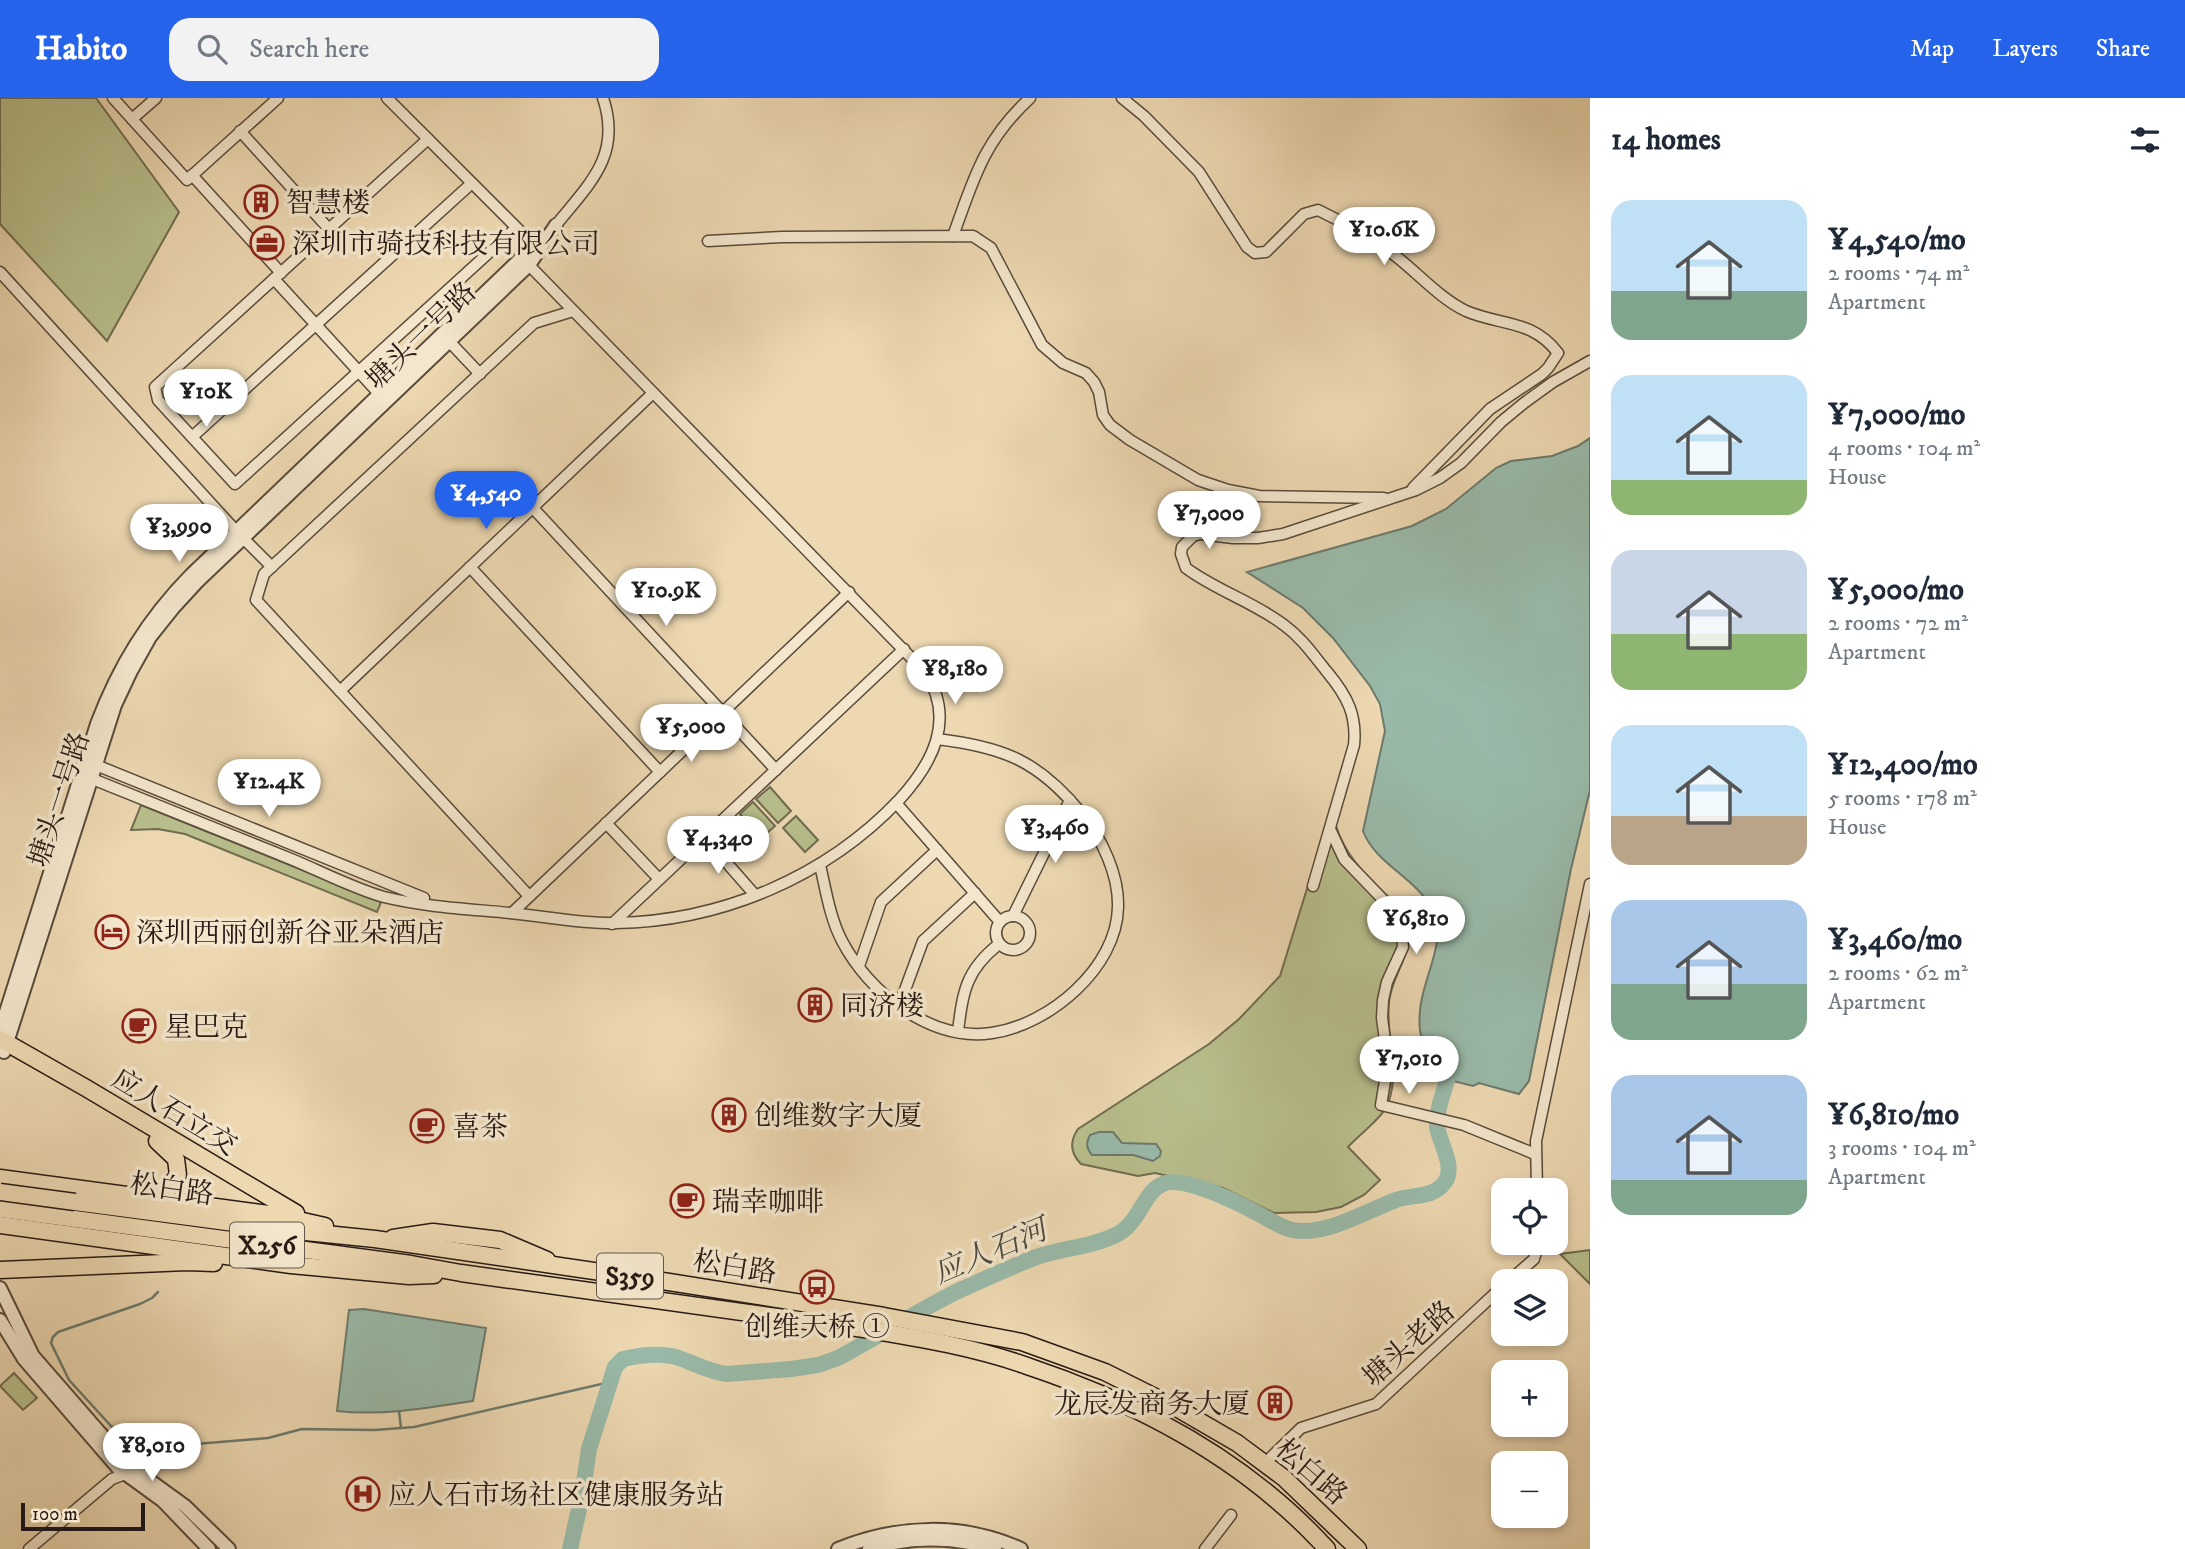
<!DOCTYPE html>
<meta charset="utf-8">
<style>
:root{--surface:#fff;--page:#f2f2f3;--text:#1f2937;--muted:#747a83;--accent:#2563eb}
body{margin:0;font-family:"IM FELL DW Pica","Noto Serif SC",serif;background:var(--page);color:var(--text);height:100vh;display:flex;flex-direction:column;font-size:26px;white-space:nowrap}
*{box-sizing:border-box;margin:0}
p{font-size:23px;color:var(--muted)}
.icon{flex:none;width:38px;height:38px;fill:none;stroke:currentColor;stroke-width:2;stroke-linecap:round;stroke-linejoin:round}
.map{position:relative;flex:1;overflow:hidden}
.panel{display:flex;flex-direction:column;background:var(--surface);width:595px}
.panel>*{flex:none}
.buttons{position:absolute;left:1491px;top:1080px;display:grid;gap:14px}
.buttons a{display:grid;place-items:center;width:77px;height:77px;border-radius:14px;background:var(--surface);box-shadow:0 4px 10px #0003;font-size:35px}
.scale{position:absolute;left:21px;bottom:18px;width:124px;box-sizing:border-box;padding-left:7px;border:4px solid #281a14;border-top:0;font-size:19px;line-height:24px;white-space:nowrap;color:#281a14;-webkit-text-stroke:5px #f3e6cc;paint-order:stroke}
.price{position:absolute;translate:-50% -60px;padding:0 16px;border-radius:24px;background:#fff;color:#222;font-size:23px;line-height:46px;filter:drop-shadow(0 2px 4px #0008)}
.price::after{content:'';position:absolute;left:50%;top:42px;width:21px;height:16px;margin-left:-10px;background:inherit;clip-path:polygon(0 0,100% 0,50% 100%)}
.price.current{background:var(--accent);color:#fff}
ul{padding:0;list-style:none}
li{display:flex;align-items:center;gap:21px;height:175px;padding:0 21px}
li span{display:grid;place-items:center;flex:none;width:196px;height:140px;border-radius:21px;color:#555}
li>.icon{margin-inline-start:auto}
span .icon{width:84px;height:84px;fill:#fffc;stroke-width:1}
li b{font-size:30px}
h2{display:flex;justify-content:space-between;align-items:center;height:84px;padding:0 21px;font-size:30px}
header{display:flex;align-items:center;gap:42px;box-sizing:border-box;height:98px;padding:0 35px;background:var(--accent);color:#fff}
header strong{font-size:33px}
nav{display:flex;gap:38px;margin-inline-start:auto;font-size:24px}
.search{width:490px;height:63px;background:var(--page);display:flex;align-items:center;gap:18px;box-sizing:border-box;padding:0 24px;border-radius:21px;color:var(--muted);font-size:26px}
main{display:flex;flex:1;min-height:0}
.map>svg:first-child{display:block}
.green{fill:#b8bf8c;stroke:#706c50;stroke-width:2}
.water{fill:#99baa9;stroke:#6c7a6d;stroke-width:2}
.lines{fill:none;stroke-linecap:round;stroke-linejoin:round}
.stream{stroke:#6c7a6d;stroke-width:2.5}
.river{stroke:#99baa9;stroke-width:16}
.minor-casing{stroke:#594a3b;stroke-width:13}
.tertiary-casing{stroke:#594a3b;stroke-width:16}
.primary-casing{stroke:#281a14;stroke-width:19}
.minor{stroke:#f3e6cc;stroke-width:10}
.tertiary{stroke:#f3e6cc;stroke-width:12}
.primary{stroke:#edd8b1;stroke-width:16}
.primary-bridge-casing{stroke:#281a14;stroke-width:19;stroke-linecap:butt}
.primary-bridge{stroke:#edd8b1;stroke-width:16}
.labels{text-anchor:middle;stroke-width:7;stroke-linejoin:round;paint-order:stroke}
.shield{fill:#f3e6cc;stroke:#65574b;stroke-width:2}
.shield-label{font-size:26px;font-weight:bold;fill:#281a14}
.poi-label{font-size:28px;fill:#281a14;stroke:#f3e6cc;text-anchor:start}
.street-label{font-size:28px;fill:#281a14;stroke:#f3e6cc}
.water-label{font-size:30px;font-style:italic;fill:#4a4a41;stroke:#f3e6cc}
</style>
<header>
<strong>Habito</strong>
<div class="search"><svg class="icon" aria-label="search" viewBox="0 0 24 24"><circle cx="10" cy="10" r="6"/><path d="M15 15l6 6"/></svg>Search here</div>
<nav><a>Map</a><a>Layers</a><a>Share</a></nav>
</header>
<main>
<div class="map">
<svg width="1590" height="1451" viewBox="0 0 1590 1451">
<rect width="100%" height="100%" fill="#edd8b1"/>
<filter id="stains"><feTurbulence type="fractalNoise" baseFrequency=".00286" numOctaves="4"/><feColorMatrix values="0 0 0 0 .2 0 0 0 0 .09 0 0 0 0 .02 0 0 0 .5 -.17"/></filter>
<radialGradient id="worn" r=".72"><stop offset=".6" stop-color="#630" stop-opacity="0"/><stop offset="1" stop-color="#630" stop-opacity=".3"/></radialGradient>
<g class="green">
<path d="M0,0H96L179,114L107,243L0,126Z"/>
<path d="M770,689L791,713L778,725L756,701Z"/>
<path d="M753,704L775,728L761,740L740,716Z"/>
<path d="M141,707L381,804L377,814L185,736L158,731L131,732Z"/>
<path d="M796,718L818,742L805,754L783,730Z"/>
<path d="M736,719L758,743L745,756L723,732Z"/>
<path d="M1327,726L1336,728C1345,756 1362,773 1382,793C1390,801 1398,807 1404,817C1420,850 1392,873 1389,904C1385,939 1401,970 1388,1006C1384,1018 1358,1038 1348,1049L1380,1082L1364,1097L1341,1109L1316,1114L1274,1115L1223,1090L1155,1075L1138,1078L1081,1066C1070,1055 1069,1044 1078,1031L1209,946L1239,921L1280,878Z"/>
<path d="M1590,1152V1186L1560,1156Z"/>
<path d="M14,1275L37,1300L23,1312L0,1288Z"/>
</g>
<g class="water">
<path d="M1590,340V692L1571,771L1529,983L1519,996L1479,985L1473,988L1437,979C1438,962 1428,955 1422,940C1419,932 1419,922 1420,913C1422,879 1450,841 1431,809C1414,779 1375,765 1363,733L1385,633L1380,606L1370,588L1333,540L1303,510L1247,474L1412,428L1446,411L1496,370L1511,363L1552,358L1578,348Z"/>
<path d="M1099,1034H1113L1122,1045L1156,1046L1161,1053L1160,1058L1153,1063L1133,1057H1092C1086,1050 1086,1045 1090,1037Z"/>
<path d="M364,1211L486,1230L473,1303C428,1310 382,1318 337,1313L349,1212Z"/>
</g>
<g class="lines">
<g class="stream">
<path d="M158,1194L152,1200L140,1206L58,1234L53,1239L51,1245L69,1282L111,1328L128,1343L140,1347L160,1349L268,1340L302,1331L375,1332L414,1329L610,1284"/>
<path d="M399,1313L401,1330"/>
</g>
<path class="river" d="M570,1451L582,1398L589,1351L615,1269L623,1261C641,1257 661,1254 679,1260C696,1266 709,1274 727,1276L791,1271L818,1267L838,1260C878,1239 917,1213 958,1193C982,1182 1007,1171 1031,1161C1059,1150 1090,1150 1118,1136C1140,1124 1144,1093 1163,1086C1183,1077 1238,1105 1257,1115C1271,1122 1285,1133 1301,1133C1332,1134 1367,1113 1396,1102C1412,1096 1433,1101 1445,1084C1456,1068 1439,1045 1437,1028C1436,1014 1443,996 1447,982"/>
<defs>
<g id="minor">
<path d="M113,0L187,82L278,0"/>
<path d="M387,0L539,152"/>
<path d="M1122,0L1144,18L1199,74L1247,149L1255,155L1266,154L1304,116L1318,112C1343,124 1371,140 1393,156C1417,174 1439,200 1466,213C1501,228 1532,221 1558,255L1548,270L1542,276L1490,311L1413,390"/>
<path d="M132,21L156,0"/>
<path d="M240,33L329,131"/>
<path d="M428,41L155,289L158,302L235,386L516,130"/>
<path d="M192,77L281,175"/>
<path d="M556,127C590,85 622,57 603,0"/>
<path d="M953,138C974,80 983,44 1030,0"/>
<path d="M708,143L782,139L973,138L991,150L1042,247L1063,265L1086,275L1094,284L1099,294L1103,317L1110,327L1130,342L1198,382L1228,392L1259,398L1384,400"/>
<path d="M0,174L236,433L272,469"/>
<path d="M274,181L383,300"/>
<path d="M446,240L480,276"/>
<path d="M192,339L472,85"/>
<path d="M533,410L776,672"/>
<path d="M470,469L660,674"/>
<path d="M340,593L653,295"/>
<path d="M91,665L424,800"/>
<path d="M85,678C153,705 222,733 291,761C320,773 355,791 384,799C425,809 469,811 510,815C545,818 581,826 616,825C722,823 826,779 899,702C933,665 956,621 925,574L524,162"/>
<path d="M896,705L1000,824"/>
<path d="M606,725L659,781"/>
<path d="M1330,731L1344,761L1391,810L1401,828L1403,849L1387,884L1383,902L1382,920L1388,965L1381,1007L1464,1027L1535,1056"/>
<path d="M704,739L755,797"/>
<path d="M820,767C826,793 830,820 842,843C869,895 931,944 992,935C1049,927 1117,870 1118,809C1119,777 1102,741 1082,716C1039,663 1004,649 937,641"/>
<path d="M1313,788L1354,647C1357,617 1347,598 1328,575C1314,558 1302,540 1284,527C1254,504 1217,493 1186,470L1181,456L1182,449L1193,438L1200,436L1233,440H1258L1283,436L1416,392L1440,380L1461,365L1501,324L1524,305L1553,284L1590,263"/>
<path d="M529,798L256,502L264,476L534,225L573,213"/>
<path d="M512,815L849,494"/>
<circle cx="1013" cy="835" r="17"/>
<path d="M1013,818L1070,702"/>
<path d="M612,826L904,551"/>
<path d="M859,868L881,804L937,752"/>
<path d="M899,908L923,843L975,795"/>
<path d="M958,933C963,893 966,872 999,846"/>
<path d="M1537,1092L1536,1043L1590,786"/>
<path d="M1509,1183L1534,1161L1539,1144"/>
<path d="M1265,1365L1301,1330L1376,1306L1503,1188"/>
<path d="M29,1451L112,1381L125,1376"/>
<path d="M1205,1451L1231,1417"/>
</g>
<g id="tertiary">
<path d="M0,933L97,626C119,568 148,521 191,477L538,144"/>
<path d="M4,954L115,607L131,573L150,539L174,509L197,484L529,167L556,127"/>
<path d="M0,1190L33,1258L127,1366L185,1408L229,1451"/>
<path d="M0,1222L24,1261L119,1371L163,1403L209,1451"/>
<path d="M838,1451C897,1427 962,1424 1021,1451"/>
<path d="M869,1451C911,1438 954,1439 995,1451"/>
</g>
<g id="primary">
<path d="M0,941L86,990L296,1115"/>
<path d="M0,1080L276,1117L325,1128"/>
<path d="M148,1099L167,1092L178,1077L176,1061L157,1043"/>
<path d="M75,1104L286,1132L375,1141L669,1184L884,1218L1022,1244L1105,1274L1175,1309L1237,1345L1284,1380L1358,1451"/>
<path d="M0,1111L411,1166L461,1175L864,1231C919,1240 978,1250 1030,1269C1140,1306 1248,1364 1327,1451"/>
<path d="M0,1127L291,1167L409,1178L434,1177"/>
<path d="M393,1140L433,1134L500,1142L547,1162"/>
<path d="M0,1172L187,1164L214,1165"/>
</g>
</defs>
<use href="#minor" class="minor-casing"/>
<use href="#tertiary" class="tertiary-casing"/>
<use href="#primary" class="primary-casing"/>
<use href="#minor" class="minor"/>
<use href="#tertiary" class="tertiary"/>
<use href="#primary" class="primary"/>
<defs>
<path id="primary-bridge" d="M0,1094L75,1104"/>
</defs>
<use href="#primary-bridge" class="primary-bridge-casing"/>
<use href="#primary-bridge" class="primary-bridge"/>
</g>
<defs>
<symbol id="building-ring" viewBox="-11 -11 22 22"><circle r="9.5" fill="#f3e6cc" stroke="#8f2418" stroke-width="1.5"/><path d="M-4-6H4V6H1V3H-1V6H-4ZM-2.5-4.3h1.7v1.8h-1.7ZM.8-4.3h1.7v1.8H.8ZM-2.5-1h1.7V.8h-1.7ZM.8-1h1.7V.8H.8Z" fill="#8f2418"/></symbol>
<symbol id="office-ring" viewBox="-11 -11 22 22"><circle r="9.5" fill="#f3e6cc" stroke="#8f2418" stroke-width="1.5"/><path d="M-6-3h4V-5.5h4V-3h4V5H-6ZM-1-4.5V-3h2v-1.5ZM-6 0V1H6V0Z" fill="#8f2418"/></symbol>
<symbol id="hotel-ring" viewBox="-11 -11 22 22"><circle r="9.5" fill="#f3e6cc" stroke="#8f2418" stroke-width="1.5"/><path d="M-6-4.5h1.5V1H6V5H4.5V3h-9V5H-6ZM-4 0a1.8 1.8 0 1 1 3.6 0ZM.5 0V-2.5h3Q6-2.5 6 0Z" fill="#8f2418"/></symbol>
<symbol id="cafe-ring" viewBox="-11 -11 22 22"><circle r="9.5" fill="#f3e6cc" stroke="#8f2418" stroke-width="1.5"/><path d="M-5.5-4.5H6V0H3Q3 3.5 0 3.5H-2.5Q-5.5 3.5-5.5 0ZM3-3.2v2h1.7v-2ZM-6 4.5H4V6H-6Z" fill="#8f2418"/></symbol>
<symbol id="bus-ring" viewBox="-11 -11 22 22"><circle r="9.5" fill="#f3e6cc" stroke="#8f2418" stroke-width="1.5"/><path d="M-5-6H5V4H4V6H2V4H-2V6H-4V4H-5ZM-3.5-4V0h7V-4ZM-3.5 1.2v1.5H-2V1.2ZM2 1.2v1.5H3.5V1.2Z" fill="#8f2418"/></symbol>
<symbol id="hospital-ring" viewBox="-11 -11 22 22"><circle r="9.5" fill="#f3e6cc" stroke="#8f2418" stroke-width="1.5"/><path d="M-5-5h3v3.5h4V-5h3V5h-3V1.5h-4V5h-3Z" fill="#8f2418"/></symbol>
</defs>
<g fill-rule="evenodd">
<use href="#building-ring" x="242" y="85" width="38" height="38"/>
<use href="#office-ring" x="248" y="126" width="38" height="38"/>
<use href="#hotel-ring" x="93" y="815" width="38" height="38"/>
<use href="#building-ring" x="796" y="888" width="38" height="38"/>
<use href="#cafe-ring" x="120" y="909" width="38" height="38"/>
<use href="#building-ring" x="710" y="998" width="38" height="38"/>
<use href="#cafe-ring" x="408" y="1009" width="38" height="38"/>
<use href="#cafe-ring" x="668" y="1084" width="38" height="38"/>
<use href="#bus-ring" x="798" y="1170" width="38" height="38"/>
<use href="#building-ring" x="1256" y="1286" width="38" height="38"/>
<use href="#hospital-ring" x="344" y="1377" width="38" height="38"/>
</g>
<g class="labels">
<g class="shield">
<rect x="230" y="1124.5" width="74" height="45" rx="5"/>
<rect x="597" y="1155.5" width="66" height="45" rx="5"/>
</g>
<g class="shield-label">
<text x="267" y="1156">X256</text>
<text x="630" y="1187">S359</text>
</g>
<g class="poi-label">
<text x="286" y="114">智慧楼</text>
<text x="292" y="155">深圳市骑技科技有限公司</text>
<text x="136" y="844">深圳西丽创新谷亚朵酒店</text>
<text x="840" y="917">同济楼</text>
<text x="164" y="938">星巴克</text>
<text x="754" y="1027">创维数字大厦</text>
<text x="452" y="1038">喜茶</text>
<text x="712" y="1113">瑞幸咖啡</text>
<text x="817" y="1238" text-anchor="middle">创维天桥 ①</text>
<text x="1250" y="1315" text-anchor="end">龙辰发商务大厦</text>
<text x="388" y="1406">应人石市场社区健康服务站</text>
</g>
<g class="street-label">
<text transform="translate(420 237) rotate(-44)" y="10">塘头一号路</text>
<text transform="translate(58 701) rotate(-72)" y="10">塘头一号路</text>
<text transform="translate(175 1013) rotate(31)" y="10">应人石立交</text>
<text transform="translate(172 1090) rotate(8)" y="10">松白路</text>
<text transform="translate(735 1168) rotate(9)" y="10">松白路</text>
<text transform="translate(1408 1245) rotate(-42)" y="10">塘头老路</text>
<text transform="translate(1312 1373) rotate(41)" y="10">松白路</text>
</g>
<g class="water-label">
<text transform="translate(990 1153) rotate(-23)" y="10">应人石河</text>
</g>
</g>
<rect width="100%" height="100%" filter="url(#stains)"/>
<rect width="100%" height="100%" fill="url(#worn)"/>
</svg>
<div class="buttons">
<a><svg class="icon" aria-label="locate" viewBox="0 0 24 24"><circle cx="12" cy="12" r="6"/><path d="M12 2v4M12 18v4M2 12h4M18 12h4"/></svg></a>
<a><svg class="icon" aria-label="layers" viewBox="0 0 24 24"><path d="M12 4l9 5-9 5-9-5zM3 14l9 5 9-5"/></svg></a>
<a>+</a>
<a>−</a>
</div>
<div class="scale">100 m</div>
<b class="price" style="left:1384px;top:169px">¥10.6K</b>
<b class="price" style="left:206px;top:331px">¥10K</b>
<b class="price current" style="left:486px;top:433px">¥4,540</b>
<b class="price" style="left:1209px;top:453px">¥7,000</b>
<b class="price" style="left:179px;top:466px">¥3,990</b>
<b class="price" style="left:666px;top:530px">¥10.9K</b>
<b class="price" style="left:955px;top:608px">¥8,180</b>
<b class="price" style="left:691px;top:666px">¥5,000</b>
<b class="price" style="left:269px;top:721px">¥12.4K</b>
<b class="price" style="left:1055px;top:767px">¥3,460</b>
<b class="price" style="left:718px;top:778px">¥4,340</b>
<b class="price" style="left:1416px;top:858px">¥6,810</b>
<b class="price" style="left:1409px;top:998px">¥7,010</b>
<b class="price" style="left:152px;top:1385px">¥8,010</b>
</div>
<section class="panel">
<h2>14 homes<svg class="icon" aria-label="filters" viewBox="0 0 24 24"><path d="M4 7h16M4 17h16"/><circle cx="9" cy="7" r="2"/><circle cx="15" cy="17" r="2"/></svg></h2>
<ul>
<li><span style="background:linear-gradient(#bfe0f5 65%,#7fa58c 0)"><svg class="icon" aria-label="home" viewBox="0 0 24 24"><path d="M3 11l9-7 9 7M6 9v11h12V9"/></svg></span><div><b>¥4,540/mo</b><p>2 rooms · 74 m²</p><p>Apartment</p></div></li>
<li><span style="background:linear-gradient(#bfe0f5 75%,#8fb573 0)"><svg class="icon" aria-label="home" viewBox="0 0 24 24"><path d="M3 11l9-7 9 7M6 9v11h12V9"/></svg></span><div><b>¥7,000/mo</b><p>4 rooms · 104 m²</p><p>House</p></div></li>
<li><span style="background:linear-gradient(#c9d6e8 60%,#8fb573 0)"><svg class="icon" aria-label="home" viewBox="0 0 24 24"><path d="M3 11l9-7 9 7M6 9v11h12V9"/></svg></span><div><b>¥5,000/mo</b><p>2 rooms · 72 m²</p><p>Apartment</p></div></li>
<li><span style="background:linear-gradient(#bfe0f5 65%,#b9a48a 0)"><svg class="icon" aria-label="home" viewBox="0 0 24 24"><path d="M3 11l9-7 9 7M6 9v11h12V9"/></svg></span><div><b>¥12,400/mo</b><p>5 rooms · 178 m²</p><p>House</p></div></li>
<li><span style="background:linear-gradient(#a9c7e8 60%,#7fa58c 0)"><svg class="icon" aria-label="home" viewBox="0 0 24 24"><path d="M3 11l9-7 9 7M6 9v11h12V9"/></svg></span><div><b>¥3,460/mo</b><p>2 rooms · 62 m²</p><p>Apartment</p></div></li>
<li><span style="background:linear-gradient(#a9c7e8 75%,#7fa58c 0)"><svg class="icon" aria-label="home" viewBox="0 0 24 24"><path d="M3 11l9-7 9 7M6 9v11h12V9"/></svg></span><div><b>¥6,810/mo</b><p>3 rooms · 104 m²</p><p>Apartment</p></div></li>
</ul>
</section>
</main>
